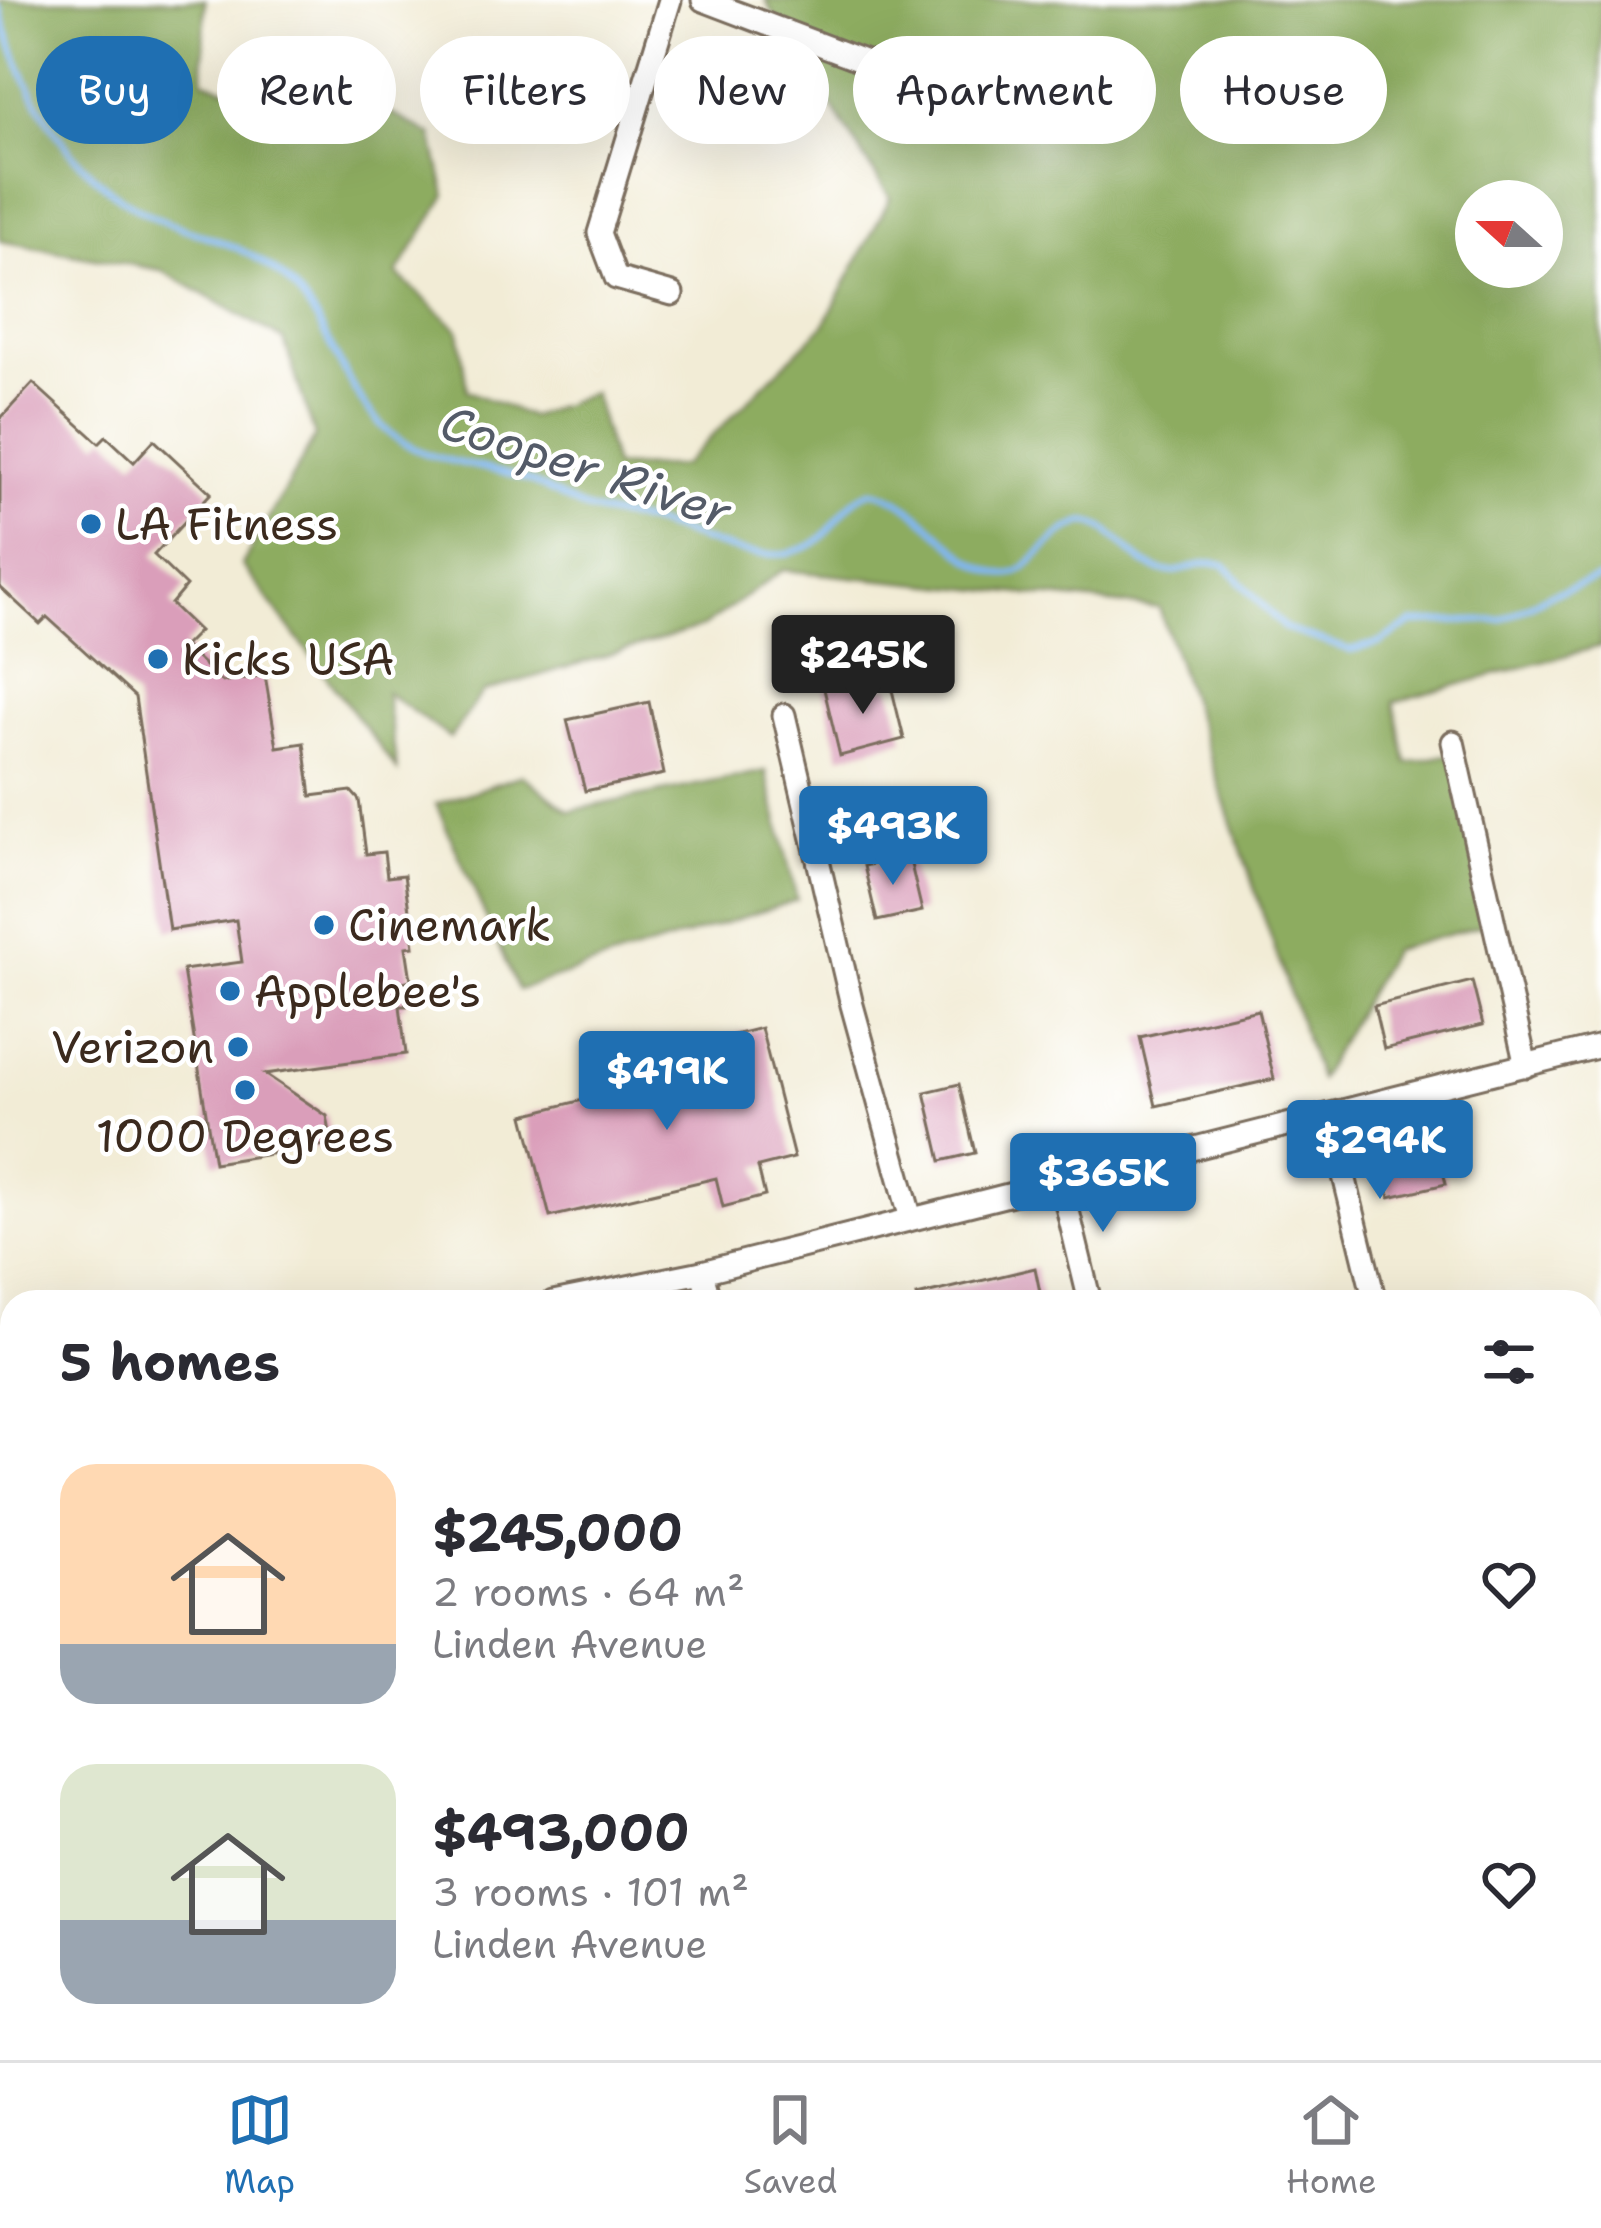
<!DOCTYPE html>
<meta charset="utf-8">
<style>
:root{--surface:#fff;--page:#f2f2f3;--text:#2b2b33;--muted:#7c7c81;--line:#e1e1e2;--accent:#1f6fb2}
body{margin:0;font-family:"Shantell Sans",sans-serif;background:var(--page);color:var(--text);height:100vh;display:flex;flex-direction:column;font-size:45px;white-space:nowrap}
*{box-sizing:border-box;margin:0}
p{font-size:39px;color:var(--muted)}
.icon{flex:none;width:66px;height:66px;fill:none;stroke:currentColor;stroke-width:2;stroke-linecap:round;stroke-linejoin:round}
.map{position:relative;flex:1;overflow:hidden}
.drawer{position:absolute;left:0px;top:1290px;width:1602px;height:771px;display:flex;flex-direction:column;background:var(--surface);border-radius:36px 36px 0 0;box-shadow:0 12px 48px #0002}
.drawer>*{flex:none}
.banner{position:absolute;left:36px;top:36px;width:1530px;height:108px;display:flex;gap:24px}
.needle{width:78px;rotate:291deg}
.tools{position:absolute;left:1455px;top:180px;display:grid;gap:24px}
.tools a{display:grid;place-items:center;width:108px;height:108px;border-radius:50%;background:var(--surface);box-shadow:0 12px 48px #0002;font-size:60px}
.price{position:absolute;translate:-50% -102px;padding:0 27px;border-radius:12px;background:var(--accent);color:#fff;font-size:39px;line-height:78px;filter:drop-shadow(0 3px 6px #0008)}
.price::after{content:'';position:absolute;left:50%;top:72px;width:36px;height:27px;margin-left:-18px;background:inherit;clip-path:polygon(0 0,100% 0,50% 100%)}
.price.current{background:#222;color:#fff}
ul{padding:0;list-style:none}
li{display:flex;align-items:center;gap:36px;height:300px;padding:0 60px}
li span{display:grid;place-items:center;flex:none;width:336px;height:240px;border-radius:36px;color:#555}
li>.icon{margin-inline-start:auto}
span .icon{width:144px;height:144px;fill:#fffc;stroke-width:1}
li b{font-size:51px}
h2{display:flex;justify-content:space-between;align-items:center;height:144px;padding:0 60px;font-size:51px}
.pill{padding:0 42px;border-radius:54px;background:var(--surface);box-shadow:0 12px 48px #0002;font-size:42px;line-height:108px}
.pill.current{background:var(--accent);color:#fff}
.dock{display:flex;justify-content:space-around;align-items:center;height:168px;border-top:3px solid var(--line);background:var(--surface);font-size:33px;color:var(--muted)}
.dock a{display:grid;justify-items:center;gap:6px}
.dock .current{color:var(--accent)}
.map>svg:first-child{display:block}
.forest{fill:#8dac60;stroke:#646b3f;stroke-width:3;fill-rule:evenodd}
.lines{fill:none;stroke-linecap:round;stroke-linejoin:round}
.stream{stroke:#81b7f0;stroke-width:6}
.building{fill:#da9eba}
.street-casing{stroke:#7b6e5e;stroke-width:27}
.street{stroke:#fff;stroke-width:21}
.poi-dot{fill:#1f6fb2;stroke:#fff;stroke-width:4.5}
.labels{text-anchor:middle;stroke-width:9;stroke-linejoin:round;paint-order:stroke}
.poi-label{font-size:45px;fill:#3b2a1e;stroke:#fff;text-anchor:start}
.water-label{font-size:48px;font-style:italic;fill:#545b68;stroke:#fff}
</style>
<div class="map">
<svg width="1601" height="2060" viewBox="0 0 1601 2060">
<rect width="100%" height="100%" fill="#fff"/>
<filter id="ink" filterUnits="userSpaceOnUse"><feTurbulence type="fractalNoise" baseFrequency=".00833" numOctaves="2"/><feDisplacementMap in="SourceGraphic" scale="24" xChannelSelector="R" yChannelSelector="G"/><feConvolveMatrix kernelMatrix="1 2 1 2 8 2 1 2 1" color-interpolation-filters="sRGB"/></filter>
<filter id="wash" filterUnits="userSpaceOnUse"><feTurbulence type="fractalNoise" baseFrequency=".004" numOctaves="4" result="noise"/><feDisplacementMap in="SourceGraphic" scale="48" xChannelSelector="R" yChannelSelector="G"/><feGaussianBlur stdDeviation="2.7" result="paint"/><feColorMatrix in="noise" values="0 0 0 0 0 0 0 0 0 0 0 0 0 0 0 0 0 1.4 0 .05"/><feComposite in="paint" operator="in"/></filter>
<g filter="url(#wash)">
<rect width="100%" height="100%" fill="#f2ecd6"/>
<g class="forest">
<path d="M0,0H205L203,80L309,117L348,91L432,135L446,195L397,274L459,330L467,391L531,417L593,392L614,467L682,466L824,325L890,198L765,0H1601V646L1394,702L1407,763L1456,753L1491,923L1392,950L1319,1079L1159,608L783,570L703,627L483,692L450,738L386,692L397,770L242,565L315,437L284,340L161,270L0,241ZM1476,201H1542V267H1476Z"/>
<path d="M766,771L797,900L518,990L436,804L522,775L569,811Z"/>
<path d="M1601,1391V1760L1590,1716V1394Z"/>
<path d="M1590,1815L1601,1820V1966L1590,1953Z"/>
</g>
<g class="lines">
<path class="stream" d="M0,9C25,99 77,188 168,223C209,238 247,246 282,277C329,319 340,385 383,427C421,465 479,462 526,480C546,487 564,501 583,508C607,517 631,517 655,524C702,537 753,568 805,548C835,537 840,500 872,491C919,495 966,579 1010,574C1034,571 1052,528 1087,522C1117,528 1129,561 1159,570C1184,578 1201,556 1225,565L1285,629L1350,650L1380,643L1412,623L1501,620L1551,594L1601,578"/>
</g>
<g id="blocks">
<g class="building">
<path d="M33,383L99,443L106,436L134,462L154,440L211,493L154,555L186,586L171,604L199,631L184,646L222,682L265,675L277,747L304,743L311,796L351,791L359,800L366,854L384,852L387,877L404,875L414,946L406,947L411,980L403,982L406,1006H400L406,1054L265,1074L327,1116L332,1144L214,1163L183,970L242,962L236,920L169,930L135,697L47,617L40,624L0,587V419Z"/>
<path d="M865,678L868,692L891,686L904,739L840,756L824,689Z"/>
<path d="M649,702L664,774L585,791L567,720Z"/>
<path d="M909,856L922,911L877,921L864,866Z"/>
<path d="M1472,981L1483,1025L1384,1049L1374,1006Z"/>
<path d="M1258,1010L1274,1079L1156,1106L1140,1037Z"/>
<path d="M761,1028L794,1158L758,1167L765,1196L723,1207L716,1178L550,1217L524,1115L708,1068L702,1043Z"/>
<path d="M959,1084L975,1153L941,1161L925,1092Z"/>
<path d="M1435,1140L1446,1184L1390,1197L1379,1153Z"/>
<path d="M1035,1268L1042,1302H918L917,1296Z"/>
</g>
</g>
</g>
<g filter="url(#ink)">
<use href="#blocks" fill-opacity="0" stroke="#7b6e5e" stroke-width="3"/>
<g class="lines">
<defs>
<g id="street">
<path d="M670,0L599,233L616,278L672,294"/>
<path d="M703,0L959,97"/>
<path d="M784,715L852,1005L911,1219"/>
<path d="M1453,742L1526,1066"/>
<path d="M1329,1115L1375,1302"/>
<path d="M1061,1182L1090,1302"/>
<path d="M702,1272L710,1302"/>
<path d="M553,1302L702,1272L1601,1046"/>
<path d="M1590,1372L1601,1369"/>
<path d="M1590,1797L1601,1798"/>
<path d="M1261,2049L1263,2060"/>
<path d="M429,2060V2049"/>
</g>
</defs>
<use href="#street" class="street-casing"/>
<use href="#street" class="street"/>
</g>
</g>
<g class="poi-dot">
<circle cx="91" cy="524" r="12"/>
<circle cx="158" cy="659" r="12"/>
<circle cx="324" cy="925" r="12"/>
<circle cx="230" cy="991" r="12"/>
<circle cx="238" cy="1047" r="12"/>
<circle cx="245" cy="1090" r="12"/>
</g>
<g class="labels">
<g class="poi-label">
<text x="115" y="540">LA Fitness</text>
<text x="182" y="675">Kicks USA</text>
<text x="348" y="941">Cinemark</text>
<text x="254" y="1007">Applebee's</text>
<text x="214" y="1063" text-anchor="end">Verizon</text>
<text x="245" y="1152" text-anchor="middle">1000 Degrees</text>
</g>
<g class="water-label">
<text transform="translate(586 467) rotate(18)" y="17">Cooper River</text>
</g>
</g>
</svg>
<div class="tools">
<a><svg class="needle" viewBox="-14 -14 28 28"><path d="M0-13l5 13h-10z" fill="#e53935"/><path d="M0 13l5-13h-10z" fill="#7c7c81"/></svg></a>
</div>
<b class="price current" style="left:863px;top:717px">$245K</b>
<b class="price" style="left:893px;top:888px">$493K</b>
<b class="price" style="left:667px;top:1133px">$419K</b>
<b class="price" style="left:1380px;top:1202px">$294K</b>
<b class="price" style="left:1103px;top:1235px">$365K</b>
<div class="banner">
<a class="pill current">Buy</a>
<a class="pill">Rent</a>
<a class="pill">Filters</a>
<a class="pill">New</a>
<a class="pill">Apartment</a>
<a class="pill">House</a>
</div>
<section class="drawer">
<h2>5 homes<svg class="icon" aria-label="filters" viewBox="0 0 24 24"><path d="M4 7h16M4 17h16"/><circle cx="9" cy="7" r="2"/><circle cx="15" cy="17" r="2"/></svg></h2>
<ul>
<li><span style="background:linear-gradient(#ffd9b3 75%,#9aa5b1 0)"><svg class="icon" aria-label="home" viewBox="0 0 24 24"><path d="M3 11l9-7 9 7M6 9v11h12V9"/></svg></span><div><b>$245,000</b><p>2 rooms · 64 m²</p><p>Linden Avenue</p></div><svg class="icon" aria-label="heart" viewBox="0 0 24 24"><path d="M12 20l-8-8c-3-5 5-10 8-4 3-6 11-1 8 4z"/></svg></li>
<li><span style="background:linear-gradient(#dfe7d0 65%,#9aa5b1 0)"><svg class="icon" aria-label="home" viewBox="0 0 24 24"><path d="M3 11l9-7 9 7M6 9v11h12V9"/></svg></span><div><b>$493,000</b><p>3 rooms · 101 m²</p><p>Linden Avenue</p></div><svg class="icon" aria-label="heart" viewBox="0 0 24 24"><path d="M12 20l-8-8c-3-5 5-10 8-4 3-6 11-1 8 4z"/></svg></li>
</ul>
</section>
</div>
<nav class="dock">
<a class="current"><svg class="icon" aria-label="map" viewBox="0 0 24 24"><path d="M3 6l6-2 6 2 6-2v14l-6 2-6-2-6 2zM9 4v14M15 6v14"/></svg>Map</a>
<a><svg class="icon" aria-label="saved" viewBox="0 0 24 24"><path d="M7 4h10v16l-5-4-5 4z"/></svg>Saved</a>
<a><svg class="icon" aria-label="home" viewBox="0 0 24 24"><path d="M3 11l9-7 9 7M6 9v11h12V9"/></svg>Home</a>
</nav>
